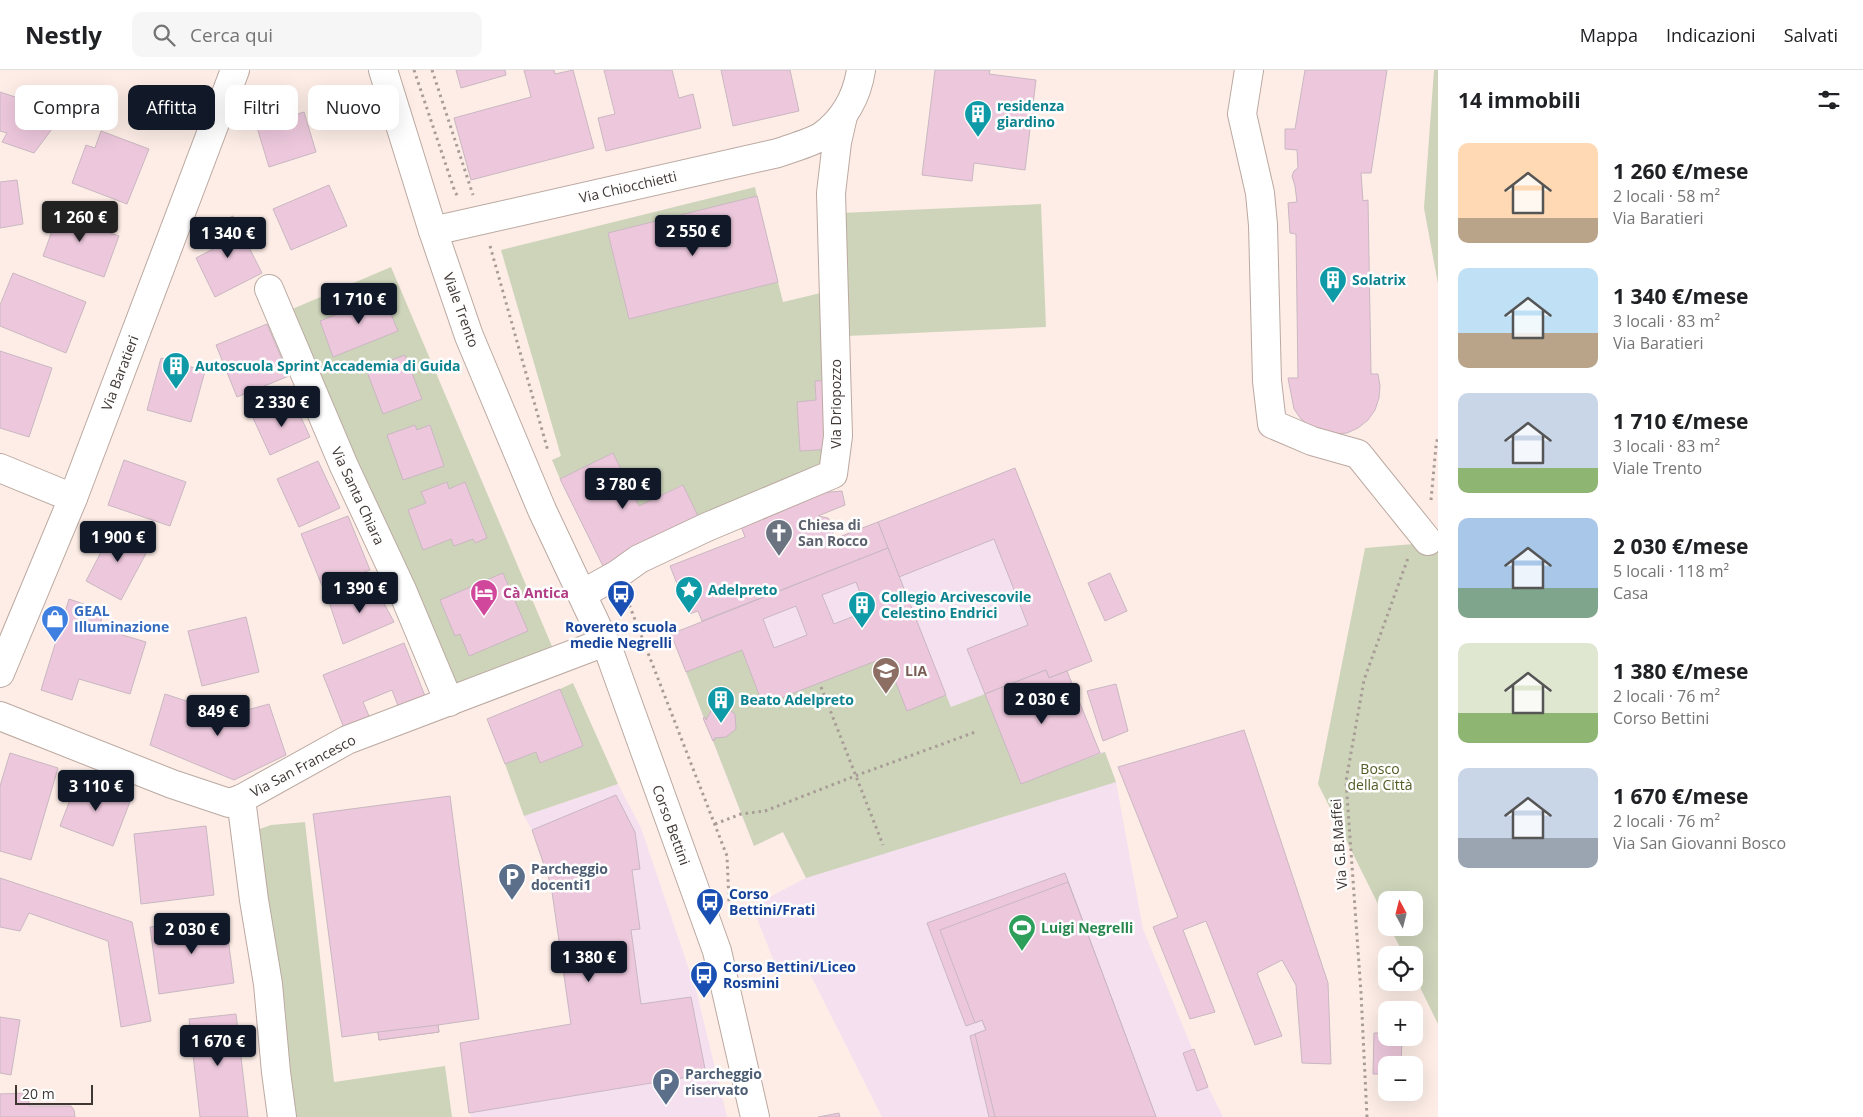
<!DOCTYPE html>
<html lang="it">
<meta charset="utf-8">
<style>
:root{--surface:#fff;--page:#f6f6f6;--text:#202124;--muted:#757577;--line:#e0e0e0;--accent:#111827}
body{margin:0;font-family:"Open Sans",sans-serif;background:var(--page);color:var(--text);height:100vh;display:flex;flex-direction:column;font-size:19px;white-space:nowrap}
*{box-sizing:border-box;margin:0}
p{font-size:16px;color:var(--muted)}
.icon{flex:none;width:28px;height:28px;fill:none;stroke:currentColor;stroke-width:2;stroke-linecap:round;stroke-linejoin:round}
.map{position:relative;flex:1;overflow:hidden}
.drawer{display:flex;flex-direction:column;background:var(--surface);width:425px}
.drawer>*{flex:none}
.top-card{position:absolute;left:15px;top:15px;width:475px;height:45px;display:flex;gap:10px}
.needle{width:32px;rotate:353deg}
.controls{position:absolute;left:1378px;top:821px;display:grid;gap:10px}
.controls a{display:grid;place-items:center;width:45px;height:45px;border-radius:10px;background:var(--surface);box-shadow:0 5px 20px #0002;font-size:25px}
.scale{position:absolute;left:15px;bottom:12px;width:78px;box-sizing:border-box;padding-left:5px;border:2px solid #3f3734;border-top:0;font-size:14px;line-height:18px;white-space:nowrap;color:#3f3734;-webkit-text-stroke:4px #fefefe;paint-order:stroke}
.price{position:absolute;translate:-50% -42px;padding:0 11px;border-radius:5px;background:var(--accent);color:#fff;font-size:16px;line-height:32px;filter:drop-shadow(0 1px 2px #0008)}
.price::after{content:'';position:absolute;left:50%;top:30px;width:15px;height:11px;margin-left:-8px;background:inherit;clip-path:polygon(0 0,100% 0,50% 100%)}
.price.selected{background:#222;color:#fff}
ul{padding:0;list-style:none}
li{display:flex;align-items:center;gap:15px;height:125px;padding:0 20px}
li span{display:grid;place-items:center;flex:none;width:140px;height:100px;border-radius:10px;color:#555}
li>.icon{margin-inline-start:auto}
span .icon{width:60px;height:60px;fill:#fffc;stroke-width:1}
li b{font-size:21px}
h2{display:flex;justify-content:space-between;align-items:center;height:60px;padding:0 20px;font-size:21px}
.pill{padding:0 18px;border-radius:10px;background:var(--surface);box-shadow:0 5px 20px #0002;font-size:18px;line-height:45px}
.pill.selected{background:var(--accent);color:#fff}
header{display:flex;align-items:center;gap:30px;box-sizing:border-box;height:70px;padding:0 25px;background:var(--surface);border-bottom:1px solid var(--line)}
header strong{font-size:24px}
nav{display:flex;gap:28px;margin-inline-start:auto;font-size:18px}
.search{width:350px;height:45px;background:var(--page);display:flex;align-items:center;gap:12px;box-sizing:border-box;padding:0 18px;border-radius:10px;color:var(--muted);font-size:19px}
main{display:flex;flex:1;min-height:0}
.map>svg:first-child{display:block}
.education{fill:#f4e0ef}
.green{fill:#ced4ba}
.building{fill:#edc8dc;stroke:#c9b7c1;fill-rule:evenodd}
.lines{fill:none;stroke-linecap:round;stroke-linejoin:round}
.minor-casing{stroke:#bba9a1;stroke-width:30}
.path{stroke:#a89c97;stroke-width:3;stroke-dasharray:2.5 4;stroke-linecap:butt}
.minor{stroke:#fff;stroke-width:28}
.labels{text-anchor:middle;stroke-width:5;stroke-linejoin:round;paint-order:stroke}
.culture-label{font-size:14px;font-weight:bold;fill:#0d838f;stroke:#fefefe;text-anchor:start}
.street-label{font-size:14px;fill:#3f3734;stroke:#fefefe}
.worship-label{font-size:14px;font-weight:bold;fill:#5b616d;stroke:#fefefe;text-anchor:start}
.hotel-label{font-size:14px;font-weight:bold;fill:#b23c85;stroke:#fefefe;text-anchor:start}
.shop-label{font-size:14px;font-weight:bold;fill:#366cbe;stroke:#fefefe;text-anchor:start}
.transit-label{font-size:14px;font-weight:bold;fill:#164399;stroke:#fefefe;text-anchor:start}
.education-label{font-size:14px;font-weight:bold;fill:#785e54;stroke:#fefefe;text-anchor:start}
.park-label{font-size:14px;fill:#515b23;stroke:#fefefe}
.service-label{font-size:14px;font-weight:bold;fill:#4e5e75;stroke:#fefefe;text-anchor:start}
.leisure-label{font-size:14px;font-weight:bold;fill:#27864d;stroke:#fefefe;text-anchor:start}
</style>
<header>
<strong>Nestly</strong>
<div class="search"><svg class="icon" aria-label="search" viewBox="0 0 24 24"><circle cx="10" cy="10" r="6"/><path d="M15 15l6 6"/></svg>Cerca qui</div>
<nav><a>Mappa</a><a>Indicazioni</a><a>Salvati</a></nav>
</header>
<main>
<div class="map">
<svg width="1438" height="1047" viewBox="0 0 1438 1047">
<rect width="100%" height="100%" fill="#fdede6"/>
<g class="education">
<path d="M1015,398L1092,591L1067,601L1100,682H1105L1116,712L1143,859L1208,1017L1223,1047H882L809,902H778L753,838L777,823L806,808L783,762L754,776L671,564L888,478L878,452Z"/>
<path d="M618,714L641,758L696,920L727,1047H471L460,973L570,954L551,815L532,760L524,746Z"/>
</g>
<g class="green">
<path d="M1434,0H1438V214L1424,138Z"/>
<path d="M755,117L757,126L608,163L629,249L778,212L783,232L829,221L830,310L815,312L816,330L797,332L800,380L831,379L828,401L699,448L682,415L639,436L613,383L560,409L552,390L561,386L501,180Z"/>
<path d="M1041,134L1046,257L847,266L841,143Z"/>
<path d="M391,197L554,581L453,624L290,240Z"/>
<path d="M1438,472V954L1414,905V885H1404L1390,858H1414V830H1386V850L1318,714L1365,478Z"/>
<path d="M742,580L763,634L886,587L907,640L946,625L951,637L985,624L1021,713L1105,682L1116,712L806,808L783,762L754,776L686,602Z"/>
<path d="M573,613L618,714L524,746L505,694L536,682L541,693L583,676L560,619Z"/>
<path d="M305,752L334,1012L445,996L452,1047H289L254,761L271,755Z"/>
</g>
<g class="building">
<path d="M456,0H505L506,5L461,18Z"/>
<path d="M524,0H554L555,4L573,0L594,78L471,110L454,48L531,27Z"/>
<path d="M604,0H672L679,28L693,24L701,58L606,81L598,48L615,44Z"/>
<path d="M721,0H790L799,41L733,56Z"/>
<path d="M935,0H990L989,4L1036,10L1025,100L974,93L972,111L922,105Z"/>
<path d="M1305,0H1387L1371,103H1361L1363,131L1368,130L1371,304H1378L1380,316L1379,328L1375,340L1368,350L1358,358L1347,363L1334,364L1311,357L1301,349L1294,339L1288,308H1298L1296,164L1290,163L1288,133L1297,132L1295,116L1292,106L1294,101L1298,98L1297,80L1285,79V59H1295Z"/>
<path d="M0,22L64,43L34,83L2,72L7,63L0,61Z"/>
<path d="M270,35L275,51L304,42L316,82L269,97L252,41Z"/>
<path d="M101,61L149,79L127,134L72,113L86,75L95,78Z"/>
<path d="M17,110L23,154L0,158V112Z"/>
<path d="M329,115L347,156L291,180L273,139Z"/>
<path d="M757,126L778,212L629,249L608,163Z"/>
<path d="M61,136L95,148L92,157L119,166L104,207L43,186Z"/>
<path d="M233,146L262,203L215,227L196,188L217,177L208,158Z"/>
<path d="M13,203L86,232L66,283L0,256V235Z"/>
<path d="M382,222L398,261L333,287L320,251L358,236L356,232Z"/>
<path d="M267,254L289,306L237,327L216,275Z"/>
<path d="M0,281L52,298L29,367L0,358Z"/>
<path d="M405,285L422,329L383,344L366,299Z"/>
<path d="M161,288L205,301L191,352L147,340Z"/>
<path d="M830,310L831,379L800,381L797,332L816,330L815,311Z"/>
<path d="M293,330L310,367L270,385L253,348Z"/>
<path d="M415,355L417,360L430,355L444,396L403,410L387,365Z"/>
<path d="M613,383L639,436L683,415L699,448L603,496L560,409Z"/>
<path d="M124,390L186,412L170,456L108,435Z"/>
<path d="M318,391L340,438L299,457L277,409Z"/>
<path d="M1015,398L1092,591L1049,608L1046,600L985,624L967,579L1028,555L994,469L899,507L878,452Z"/>
<path d="M447,412L449,419L465,412L487,468L475,473L473,469L454,476L451,469L423,480L408,440L426,433L421,422Z"/>
<path d="M842,421L845,435L818,446L828,448L834,457L832,467L826,472L878,452L888,478L702,551L698,541L689,544L670,496L745,467L739,451L819,423Z"/>
<path d="M348,446L370,500L323,518L301,464Z"/>
<path d="M114,457L150,476L121,530L86,511Z"/>
<path d="M888,478L946,625L907,641L886,587L763,635L742,580L686,602L671,564ZM856,512L867,541L834,554L822,525ZM796,536L807,565L774,578L763,549Z"/>
<path d="M503,503L528,561L469,586L460,564L455,566L440,530Z"/>
<path d="M1110,503L1127,541L1105,551L1088,513Z"/>
<path d="M374,515L394,552L343,574L329,532Z"/>
<path d="M69,529L104,541L99,558L146,572L130,624L79,609L72,630L41,620Z"/>
<path d="M246,547L259,602L202,616L188,561Z"/>
<path d="M404,573L427,631L400,641L392,620L363,632L372,653L346,663L323,605Z"/>
<path d="M1046,600L1049,608L1067,601L1100,683L1021,714L985,624Z"/>
<path d="M1116,614L1128,661L1103,671L1087,621Z"/>
<path d="M560,619L583,676L540,693L536,682L505,694L487,649Z"/>
<path d="M165,624L229,645L269,634L286,685L234,710L150,675Z"/>
<path d="M724,636L735,644L736,659L726,667L714,668L715,670L713,671L703,648L705,647L706,650L712,639Z"/>
<path d="M1244,660L1328,913L1331,994L1302,993L1296,915L1282,890L1257,903L1282,966L1255,975L1206,851L1183,860L1215,942L1190,949L1153,857L1178,847L1118,697Z"/>
<path d="M10,683L58,698L31,790L0,781V716Z"/>
<path d="M78,709L131,729L113,776L60,756Z"/>
<path d="M616,725L635,762L640,799L632,800L640,859L631,860L641,934L691,927L706,1004L469,1043L460,973L571,954L551,815L532,760Z"/>
<path d="M450,726L479,949L438,955L439,962L379,970L378,962L342,967L313,744Z"/>
<path d="M206,756L214,825L141,834L134,764Z"/>
<path d="M1065,803L1103,905L1156,1047H989L970,966L986,960L982,950L966,956L927,853Z"/>
<path d="M0,808L132,852L151,951L121,957L108,871L29,843L20,861L0,857Z"/>
<path d="M1068,812L1103,905L1156,1047H995L975,964L986,960L982,950L975,953L940,860Z"/>
<path d="M225,846L234,913L159,924L150,857Z"/>
<path d="M236,944L248,1047H200L189,949Z"/>
<path d="M0,947L20,950L11,1005L0,1003Z"/>
<path d="M438,955L439,962L379,970L378,962Z"/>
<path d="M1374,963H1386V968H1402L1401,995H1386V1004H1373Z"/>
<path d="M1194,979L1208,1017L1197,1021L1183,983Z"/>
<path d="M29,1023V1036H71L74,1040L75,1047H0V1024Z"/>
<path d="M839,1043L840,1047H818Z"/>
</g>
<g class="lines">
<defs>
<g id="minor">
<path d="M383,0L433,161L469,266L542,440L610,584L717,881L755,1047"/>
<path d="M1249,0L1242,44L1260,123L1263,155L1267,311L1272,354L1312,371L1358,384L1428,471"/>
<path d="M433,161L778,83C791,78 811,73 822,66C844,50 857,26 861,0"/>
<path d="M269,219L344,396L402,520L449,632"/>
<path d="M0,398L73,428"/>
<path d="M582,524L618,504L639,489L707,457L833,404L838,366L831,123L837,72L843,46"/>
<path d="M0,603L73,428L235,0"/>
<path d="M0,646L172,714L229,733L241,729L347,670L605,572"/>
<path d="M241,729L254,830L268,914L276,1002L282,1047"/>
</g>
</defs>
<use href="#minor" class="minor-casing"/>
<g class="path">
<path d="M414,0L455,122L459,128"/>
<path d="M432,0L473,125"/>
<path d="M490,176L548,381"/>
<path d="M1431,430L1436,376L1438,366"/>
<path d="M627,529L727,786L729,832"/>
<path d="M821,617L883,775"/>
<path d="M715,754L741,744L765,741L855,706L978,661"/>
<path d="M1367,1047L1361,923L1346,711L1364,610L1408,488"/>
</g>
<use href="#minor" class="minor"/>
</g>
<defs>
<symbol id="building-pin" viewBox="-11 -11 22 30"><path d="M0 17L-7.5 6A9.5 9.5 0 1 1 7.5 6Z" fill="#0f9aa8" stroke="#fefefe"/><path d="M-4-6H4V6H1V3H-1V6H-4ZM-2.5-4.3h1.7v1.8h-1.7ZM.8-4.3h1.7v1.8H.8ZM-2.5-1h1.7V.8h-1.7ZM.8-1h1.7V.8H.8Z" fill="#fff"/></symbol>
<symbol id="church-pin" viewBox="-11 -11 22 30"><path d="M0 17L-7.5 6A9.5 9.5 0 1 1 7.5 6Z" fill="#6b7280" stroke="#fefefe"/><path d="M-1.2-6h2.4v3.5h3.3v2.4h-3.3V6h-2.4V-.1h-3.3v-2.4h3.3Z" fill="#fff"/></symbol>
<symbol id="sight-pin" viewBox="-11 -11 22 30"><path d="M0 17L-7.5 6A9.5 9.5 0 1 1 7.5 6Z" fill="#0f9aa8" stroke="#fefefe"/><path d="M0-6L1.8-2.2L6-1.7L2.9 1.2L3.7 5.4L0 3.3L-3.7 5.4L-2.9 1.2L-6-1.7L-1.8-2.2Z" fill="#fff"/></symbol>
<symbol id="hotel-pin" viewBox="-11 -11 22 30"><path d="M0 17L-7.5 6A9.5 9.5 0 1 1 7.5 6Z" fill="#d1479c" stroke="#fefefe"/><path d="M-6-4.5h1.5V1H6V5H4.5V3h-9V5H-6ZM-4 0a1.8 1.8 0 1 1 3.6 0ZM.5 0V-2.5h3Q6-2.5 6 0Z" fill="#fff"/></symbol>
<symbol id="bus-pin" viewBox="-11 -11 22 30"><path d="M0 17L-7.5 6A9.5 9.5 0 1 1 7.5 6Z" fill="#1a4fb4" stroke="#fefefe"/><path d="M-5-6H5V4H4V6H2V4H-2V6H-4V4H-5ZM-3.5-4V0h7V-4ZM-3.5 1.2v1.5H-2V1.2ZM2 1.2v1.5H3.5V1.2Z" fill="#fff"/></symbol>
<symbol id="shop-pin" viewBox="-11 -11 22 30"><path d="M0 17L-7.5 6A9.5 9.5 0 1 1 7.5 6Z" fill="#3f7fe0" stroke="#fefefe"/><path d="M-5-2.5h2.3a2.7 3.5 0 0 1 5.4 0H5L5.5 6h-11ZM-1.5-2.5h3a1.5 2.3 0 0 0-3 0Z" fill="#fff"/></symbol>
<symbol id="university-pin" viewBox="-11 -11 22 30"><path d="M0 17L-7.5 6A9.5 9.5 0 1 1 7.5 6Z" fill="#8d6e63" stroke="#fefefe"/><path d="M0-5L7-2L0 1L-7-2ZM-4 1L0 2.5L4 1V4Q0 6-4 4Z" fill="#fff"/></symbol>
<symbol id="parking-pin" viewBox="-11 -11 22 30"><path d="M0 17L-7.5 6A9.5 9.5 0 1 1 7.5 6Z" fill="#5c6f8a" stroke="#fefefe"/><path d="M-3.5-5.5H1a3.5 3.5 0 0 1 0 7H-1V5.5H-3.5ZM-1-3.4V-.6H.8a1.4 1.4 0 0 0 0-2.8Z" fill="#fff"/></symbol>
<symbol id="stadium-pin" viewBox="-11 -11 22 30"><path d="M0 17L-7.5 6A9.5 9.5 0 1 1 7.5 6Z" fill="#2e9e5b" stroke="#fefefe"/><path d="M0-5a6.5 5 0 1 0 0 10a6.5 5 0 1 0 0-10ZM-3.5-1.8h7v3.6h-7Z" fill="#fff"/></symbol>
</defs>
<g fill-rule="evenodd">
<use href="#building-pin" x="962" y="28" width="32" height="43"/>
<use href="#building-pin" x="1317" y="194" width="32" height="43"/>
<use href="#building-pin" x="160" y="280" width="32" height="43"/>
<use href="#church-pin" x="763" y="447" width="32" height="43"/>
<use href="#sight-pin" x="673" y="504" width="32" height="43"/>
<use href="#hotel-pin" x="468" y="507" width="32" height="43"/>
<use href="#bus-pin" x="605" y="508" width="32" height="43"/>
<use href="#building-pin" x="846" y="519" width="32" height="43"/>
<use href="#shop-pin" x="39" y="533" width="32" height="43"/>
<use href="#university-pin" x="870" y="585" width="32" height="43"/>
<use href="#building-pin" x="705" y="614" width="32" height="43"/>
<use href="#parking-pin" x="496" y="791" width="32" height="43"/>
<use href="#bus-pin" x="694" y="816" width="32" height="43"/>
<use href="#stadium-pin" x="1006" y="842" width="32" height="43"/>
<use href="#bus-pin" x="688" y="889" width="32" height="43"/>
<use href="#parking-pin" x="650" y="996" width="32" height="43"/>
</g>
<g class="labels">
<g class="culture-label">
<text x="997" y="41">residenza<tspan x="997" dy="16">giardino</tspan></text>
<text x="1352" y="215">Solatrix</text>
<text x="195" y="301">Autoscuola Sprint Accademia di Guida</text>
<text x="708" y="525">Adelpreto</text>
<text x="881" y="532">Collegio Arcivescovile<tspan x="881" dy="16">Celestino Endrici</tspan></text>
<text x="740" y="635">Beato Adelpreto</text>
</g>
<g class="street-label">
<text transform="translate(628 117) rotate(-13)" y="5">Via Chiocchietti</text>
<text transform="translate(461 240) rotate(70)" y="5">Viale Trento</text>
<text transform="translate(120 303) rotate(-69)" y="5">Via Baratieri</text>
<text transform="translate(836 334) rotate(-90)" y="5">Via Driopozzo</text>
<text transform="translate(358 426) rotate(65)" y="5">Via Santa Chiara</text>
<text transform="translate(303 696) rotate(-28)" y="5">Via San Francesco</text>
<text transform="translate(671 755) rotate(70)" y="5">Corso Bettini</text>
<text transform="translate(1339 774) rotate(-94)" y="5">Via G.B.Maffei</text>
</g>
<g class="worship-label">
<text x="798" y="460">Chiesa di<tspan x="798" dy="16">San Rocco</tspan></text>
</g>
<g class="hotel-label">
<text x="503" y="528">Cà Antica</text>
</g>
<g class="shop-label">
<text x="74" y="546">GEAL<tspan x="74" dy="16">Illuminazione</tspan></text>
</g>
<g class="transit-label">
<text x="621" y="562" text-anchor="middle">Rovereto scuola<tspan x="621" dy="16">medie Negrelli</tspan></text>
<text x="729" y="829">Corso<tspan x="729" dy="16">Bettini/Frati</tspan></text>
<text x="723" y="902">Corso Bettini/Liceo<tspan x="723" dy="16">Rosmini</tspan></text>
</g>
<g class="education-label">
<text x="905" y="606">LIA</text>
</g>
<g class="park-label">
<text x="1380" y="704">Bosco<tspan x="1380" dy="16">della Città</tspan></text>
</g>
<g class="service-label">
<text x="531" y="804">Parcheggio<tspan x="531" dy="16">docenti1</tspan></text>
<text x="685" y="1009">Parcheggio<tspan x="685" dy="16">riservato</tspan></text>
</g>
<g class="leisure-label">
<text x="1041" y="863">Luigi Negrelli</text>
</g>
</g>
</svg>
<div class="controls">
<a><svg class="needle" viewBox="-14 -14 28 28"><path d="M0-13l5 13h-10z" fill="#e53935"/><path d="M0 13l5-13h-10z" fill="#757577"/></svg></a>
<a><svg class="icon" aria-label="locate" viewBox="0 0 24 24"><circle cx="12" cy="12" r="6"/><path d="M12 2v4M12 18v4M2 12h4M18 12h4"/></svg></a>
<a>+</a>
<a>−</a>
</div>
<div class="scale">20 m</div>
<b class="price selected" style="left:80px;top:173px">1 260 €</b>
<b class="price" style="left:693px;top:187px">2 550 €</b>
<b class="price" style="left:228px;top:189px">1 340 €</b>
<b class="price" style="left:359px;top:255px">1 710 €</b>
<b class="price" style="left:282px;top:358px">2 330 €</b>
<b class="price" style="left:623px;top:440px">3 780 €</b>
<b class="price" style="left:118px;top:493px">1 900 €</b>
<b class="price" style="left:360px;top:544px">1 390 €</b>
<b class="price" style="left:1042px;top:655px">2 030 €</b>
<b class="price" style="left:218px;top:667px">849 €</b>
<b class="price" style="left:96px;top:742px">3 110 €</b>
<b class="price" style="left:192px;top:885px">2 030 €</b>
<b class="price" style="left:589px;top:913px">1 380 €</b>
<b class="price" style="left:218px;top:997px">1 670 €</b>
<div class="top-card">
<a class="pill">Compra</a>
<a class="pill selected">Affitta</a>
<a class="pill">Filtri</a>
<a class="pill">Nuovo</a>
</div>
</div>
<section class="drawer">
<h2>14 immobili<svg class="icon" aria-label="filters" viewBox="0 0 24 24"><path d="M4 7h16M4 17h16"/><circle cx="9" cy="7" r="2"/><circle cx="15" cy="17" r="2"/></svg></h2>
<ul>
<li><span style="background:linear-gradient(#ffd9b3 75%,#b9a48a 0)"><svg class="icon" aria-label="home" viewBox="0 0 24 24"><path d="M3 11l9-7 9 7M6 9v11h12V9"/></svg></span><div><b>1 260 €/mese</b><p>2 locali · 58 m²</p><p>Via Baratieri</p></div></li>
<li><span style="background:linear-gradient(#bfe0f5 65%,#b9a48a 0)"><svg class="icon" aria-label="home" viewBox="0 0 24 24"><path d="M3 11l9-7 9 7M6 9v11h12V9"/></svg></span><div><b>1 340 €/mese</b><p>3 locali · 83 m²</p><p>Via Baratieri</p></div></li>
<li><span style="background:linear-gradient(#c9d6e8 75%,#8fb573 0)"><svg class="icon" aria-label="home" viewBox="0 0 24 24"><path d="M3 11l9-7 9 7M6 9v11h12V9"/></svg></span><div><b>1 710 €/mese</b><p>3 locali · 83 m²</p><p>Viale Trento</p></div></li>
<li><span style="background:linear-gradient(#a9c7e8 70%,#7fa58c 0)"><svg class="icon" aria-label="home" viewBox="0 0 24 24"><path d="M3 11l9-7 9 7M6 9v11h12V9"/></svg></span><div><b>2 030 €/mese</b><p>5 locali · 118 m²</p><p>Casa</p></div></li>
<li><span style="background:linear-gradient(#dfe7d0 70%,#8fb573 0)"><svg class="icon" aria-label="home" viewBox="0 0 24 24"><path d="M3 11l9-7 9 7M6 9v11h12V9"/></svg></span><div><b>1 380 €/mese</b><p>2 locali · 76 m²</p><p>Corso Bettini</p></div></li>
<li><span style="background:linear-gradient(#c9d6e8 70%,#9aa5b1 0)"><svg class="icon" aria-label="home" viewBox="0 0 24 24"><path d="M3 11l9-7 9 7M6 9v11h12V9"/></svg></span><div><b>1 670 €/mese</b><p>2 locali · 76 m²</p><p>Via San Giovanni Bosco</p></div></li>
</ul>
</section>
</main>
